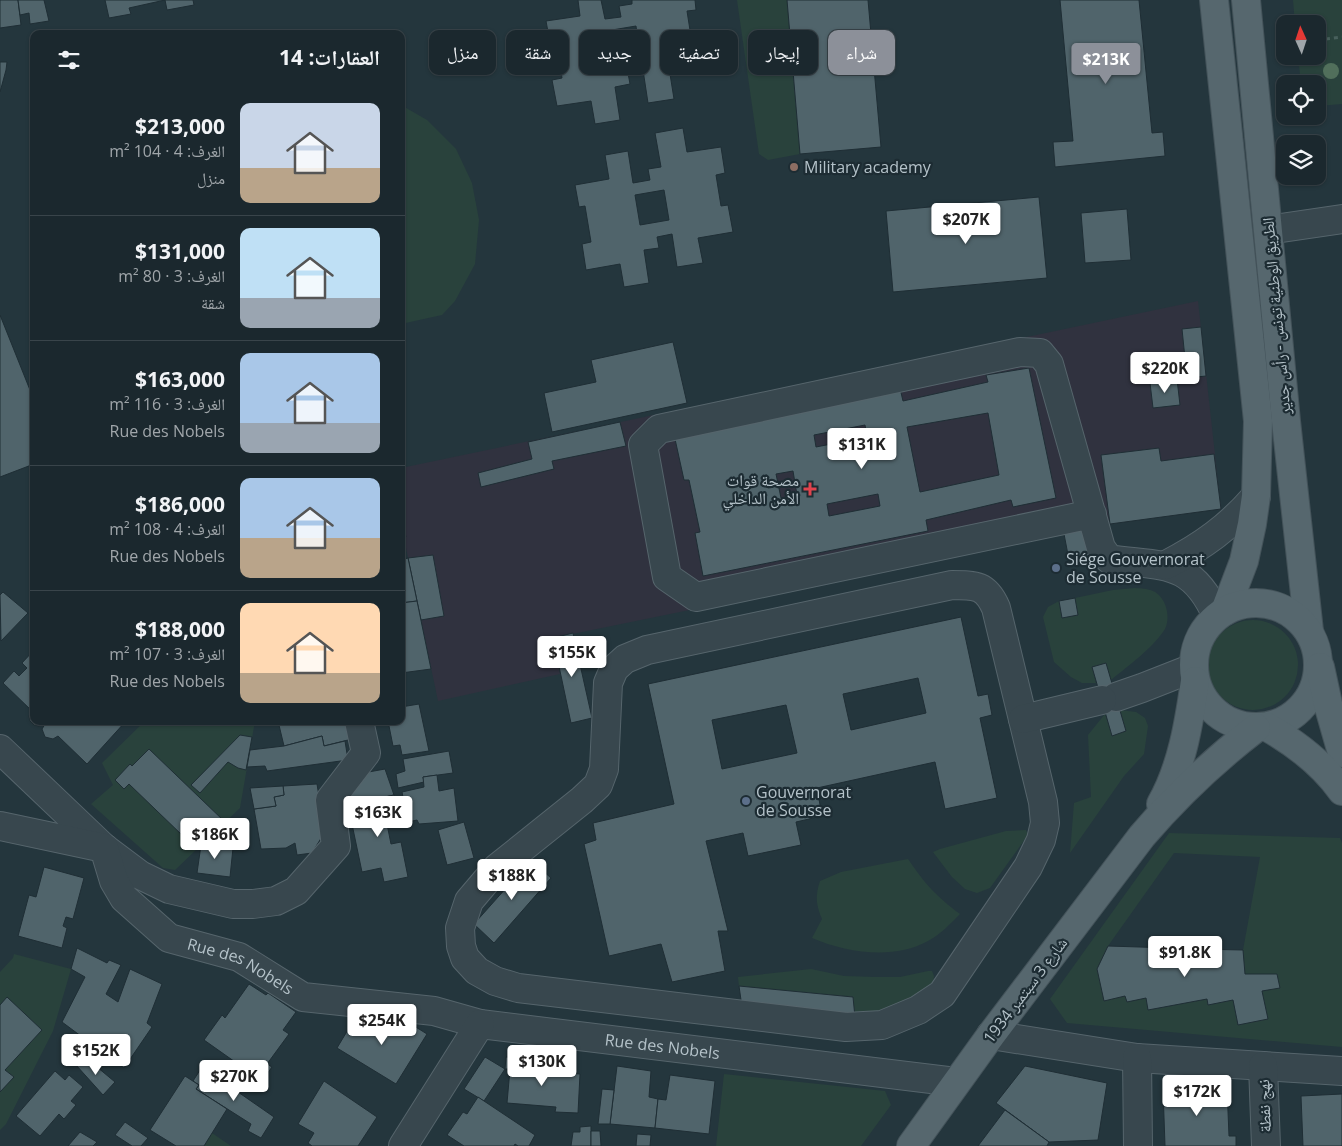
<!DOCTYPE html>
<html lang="ar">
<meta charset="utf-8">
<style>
:root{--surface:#1b282e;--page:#243036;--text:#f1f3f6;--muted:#a0a6aa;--line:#39444a;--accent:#8c9099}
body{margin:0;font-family:"Open Sans","Noto Naskh Arabic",sans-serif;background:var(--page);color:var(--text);direction:rtl;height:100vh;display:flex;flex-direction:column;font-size:19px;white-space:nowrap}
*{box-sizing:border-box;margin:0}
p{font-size:16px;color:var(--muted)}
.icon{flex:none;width:28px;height:28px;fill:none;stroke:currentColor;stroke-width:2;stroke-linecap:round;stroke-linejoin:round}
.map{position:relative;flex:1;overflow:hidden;direction:ltr}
.panel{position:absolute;left:30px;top:30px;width:375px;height:695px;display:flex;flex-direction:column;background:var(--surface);border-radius:10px;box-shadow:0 1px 4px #0004,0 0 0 1px var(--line);direction:rtl}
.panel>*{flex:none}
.guide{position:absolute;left:420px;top:30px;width:475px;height:45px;direction:rtl;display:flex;gap:10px}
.needle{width:32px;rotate:357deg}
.tools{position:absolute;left:1276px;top:15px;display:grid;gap:10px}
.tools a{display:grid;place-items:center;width:50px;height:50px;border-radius:10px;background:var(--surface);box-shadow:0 1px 4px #0004,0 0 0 1px var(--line);font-size:25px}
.price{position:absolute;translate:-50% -42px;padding:0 11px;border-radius:5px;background:#fff;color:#222;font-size:16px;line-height:32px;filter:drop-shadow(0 1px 2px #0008)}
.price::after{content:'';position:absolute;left:50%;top:30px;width:15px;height:11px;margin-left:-8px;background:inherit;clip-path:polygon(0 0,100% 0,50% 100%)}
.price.current{background:var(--accent);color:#fff}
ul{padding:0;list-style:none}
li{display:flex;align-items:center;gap:15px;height:125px;padding:0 25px}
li+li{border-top:1px solid var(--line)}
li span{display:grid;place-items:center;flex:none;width:140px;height:100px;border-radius:10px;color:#555}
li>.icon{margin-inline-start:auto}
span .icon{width:60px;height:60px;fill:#fffc;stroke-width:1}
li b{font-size:21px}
h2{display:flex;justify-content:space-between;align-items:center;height:60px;padding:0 25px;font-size:21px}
.tag{padding:0 18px;border-radius:10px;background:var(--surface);box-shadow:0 1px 4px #0004,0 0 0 1px var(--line);font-size:18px;line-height:45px}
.tag.current{background:var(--accent);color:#fff}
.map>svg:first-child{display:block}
.medical{fill:#30323f}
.green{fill:#29423c;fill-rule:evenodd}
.building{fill:#50646b;stroke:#1f2e35;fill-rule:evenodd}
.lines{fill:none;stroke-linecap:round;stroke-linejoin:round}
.minor-casing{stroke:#56656c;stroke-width:30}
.major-casing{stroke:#44535a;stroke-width:30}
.path{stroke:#48605c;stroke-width:3;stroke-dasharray:4 4;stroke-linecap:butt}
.minor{stroke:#38474e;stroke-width:28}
.major{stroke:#56676e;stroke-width:28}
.tree{fill:#516f5b}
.education-dot{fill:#8d6e63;stroke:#1d2c33;stroke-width:2}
.health-dot{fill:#e0444e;stroke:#1d2c33;stroke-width:2}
.service-dot{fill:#5c6f8a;stroke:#1d2c33;stroke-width:2}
.labels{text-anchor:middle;stroke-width:4.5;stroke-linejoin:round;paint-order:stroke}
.poi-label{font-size:16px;fill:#b4c2c9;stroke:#1d2c33;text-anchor:start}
.street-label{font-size:16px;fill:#b4c2c9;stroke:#1d2c33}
</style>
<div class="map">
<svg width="1342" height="1146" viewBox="0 0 1342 1146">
<rect width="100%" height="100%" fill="#24363d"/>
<path class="medical" d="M1198,301L1221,509L1110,524L553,638L560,674L438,701L401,524V468Z"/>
<g class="green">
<path d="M737,0H787L800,154L768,160L759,154Z"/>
<path d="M1293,0H1342V104L1318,106V84H1301L1298,56H1318V24H1295Z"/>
<path d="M401,105L427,120L456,149L472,183L479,220L475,264L455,301L442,315L401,324Z"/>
<path d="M1135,588C1148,589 1157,589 1164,602C1168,610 1169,621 1165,629C1153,648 1128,666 1111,680L1106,663L1092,667L1096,683H1082L1071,677L1054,662L1043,617L1048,607L1059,601L1062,618L1078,615L1075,598L1113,590Z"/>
<circle cx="1253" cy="665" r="45"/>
<path d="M1120,710L1136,712L1145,718L1148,726L1144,754L1124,776L1070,853L1074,803L1091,797L1088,735L1105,714L1112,735L1126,731Z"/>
<path d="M145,721H255L240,808L175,870L163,868L91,804L113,785L102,763Z"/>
<path d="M1026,830L1028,835L990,888L977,893L965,889L952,877L933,852L940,849L1006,831Z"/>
<path d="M1169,833L1340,838L1342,843V1047L1067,1023L1050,999ZM1174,853L1260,857L1243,950L1245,974L1277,975L1280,988L1262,991L1267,1019L1238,1025L1233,1000L1208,1005L1207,999L1148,1010L1146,998L1127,1002L1125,996L1104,1000L1097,969L1108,946Z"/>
<path d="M908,859C925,884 936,896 960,914C950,924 941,934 928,941C894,960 847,953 812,938L822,919C816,905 815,896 820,881L841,872Z"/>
<path d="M14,954L71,969L53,1031L6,1124L0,1130V972L13,958Z"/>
<path d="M811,969L844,976L875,977H900L928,971H932L934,976L933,984L927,993L888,1010L855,1017L739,986L738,977Z"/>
<path d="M724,1074L885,1091L891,1105L861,1146H716Z"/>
<path d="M212,1133L231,1146H204Z"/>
</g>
<g class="building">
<path d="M0,0H18L21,25L0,28Z"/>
<path d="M18,0H44L49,21L30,24L29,13L20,15Z"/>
<path d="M105,0H193L194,5L167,10L165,0L129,8L131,14L109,18Z"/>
<path d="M578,0H601L605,19L621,17L619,6L632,4V0H695L696,10L687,11L692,43L699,42L703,69L670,74L674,99L648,103L643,70L628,73L630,84L615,87L620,120L595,124L591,101L557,106L552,80L562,78L556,42L550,43L546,21L580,16ZM636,26L640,57L611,62L606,31Z"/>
<path d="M787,0H868L881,147L800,154Z"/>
<path d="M1060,0H1139L1152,133L1163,132L1165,156L1055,167L1053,142L1073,141Z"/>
<path d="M0,62H7L6,70L0,92Z"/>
<path d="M683,128L687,152L721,147L725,173L716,175L721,206L728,205L733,232L698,238L703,263L677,267L672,234L657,237L659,248L644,250L649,283L624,287L620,264L586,270L582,244L591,242L585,206L579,207L575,185L609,179L605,155L628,151L633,183L650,180L648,169L661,167L655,133ZM664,190L669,220L640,225L635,195Z"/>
<path d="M1039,197L1047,278L893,292L886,211Z"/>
<path d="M1127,209L1131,260L1085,263L1081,213Z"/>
<path d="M0,315L34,400V464L0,477Z"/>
<path d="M1201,327L1206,376L1187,378L1182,329Z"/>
<path d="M673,342L687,403L552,432L544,393L596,382L591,360Z"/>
<path d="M1029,368L1056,498L1013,507L1011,500L926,520L928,531L703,576L695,533L700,532L689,480H684L675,439L899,384L903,401L988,382L986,375ZM988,413L999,475L920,492L907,427ZM865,425L867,437L816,447L814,435ZM793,471L797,495L781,498L776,474ZM878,494L880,506L829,516L827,504Z"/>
<path d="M1177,379L1180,405L1153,408L1150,383Z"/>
<path d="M620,422L626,446L552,461L554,469L481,487L478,473L532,459L528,442Z"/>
<path d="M1159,448L1161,461L1214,454L1221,509L1110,524L1101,455Z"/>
<path d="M401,517L406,537L401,538Z"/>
<path d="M1088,529L1094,555L1069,560L1064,534Z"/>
<path d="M433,555L444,616L421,620L408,558Z"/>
<path d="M408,558L417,601L401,603V560Z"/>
<path d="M3,592L28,613L1,641L0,595Z"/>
<path d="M1075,598L1078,615L1062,618L1059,601Z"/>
<path d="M417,601L431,669L401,673V603Z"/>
<path d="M961,617L978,696L988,694L992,715L980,718L997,798L945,809L935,762L817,788L822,816L796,822L801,845L748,856L743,833L706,841L728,931H718L725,971L672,982L661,944L609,956L584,844L596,840L593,823L674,804L648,684ZM918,678L926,713L851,730L843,694ZM786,705L797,753L722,769L712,720Z"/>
<path d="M573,633L592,718L571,723L553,638Z"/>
<path d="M34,650V721H47L39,726L34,725L30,721L29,716L32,711L3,683L14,671L19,676L27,668L22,663Z"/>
<path d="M1106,663L1126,731L1112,736L1092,667Z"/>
<path d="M419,704L429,751L402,755L400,745L393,746L388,721H401V707Z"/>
<path d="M47,721H126L87,764L58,736L53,739L45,737L42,729Z"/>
<path d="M278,721H348L352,739L324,746L322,736L284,746Z"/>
<path d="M240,735L252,737L246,770L238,768L228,762L200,793L191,785Z"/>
<path d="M322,736L324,746L345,741L348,760L267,771L265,766L247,767L250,750L284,746Z"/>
<path d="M149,749L225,822L208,838L194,825L183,836L129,784L124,789L115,780L130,764L132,766Z"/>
<path d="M449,751L453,773L423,777L424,782L398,788L396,774L405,771L403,759Z"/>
<path d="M385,769L394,795L348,805L345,790L363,773Z"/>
<path d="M437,775L439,791L454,788L458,821L419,824L417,820L408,822L402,792L424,787L423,777Z"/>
<path d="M317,784L322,815L323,835L312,853L297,855L295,843L286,848L261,849L254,809L276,806L274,797L284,795L283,786Z"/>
<path d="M283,786L284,795L274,797L276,806L254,809L250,788Z"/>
<path d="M394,795L398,817L386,819L391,844L401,842L408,877L384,882L381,868L362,872L348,805Z"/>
<path d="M464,822L474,858L447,865L438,830Z"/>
<path d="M205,841L233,848L230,877L197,873L201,845Z"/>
<path d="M531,860L551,878L494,943L474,924Z"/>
<path d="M44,867L84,878L73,919L66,917L63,926L67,928L62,948L18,936L29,895L36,897Z"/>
<path d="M1172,937L1191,938L1194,949L1243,950L1245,974H1277L1280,988L1262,991L1268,1019L1238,1025L1233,1000L1208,1005L1207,999L1148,1010L1146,998L1127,1002L1125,996L1104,1001L1097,969L1108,946L1171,948Z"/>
<path d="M77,948L107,963L109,960L121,965L106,994L118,1002L130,969L162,984L147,1023L152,1027L124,1068L62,1022L85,977L71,969Z"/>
<path d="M249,984L266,995L268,993L296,1012L283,1030L289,1034L267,1064L272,1067L262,1081L204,1040L222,1015L225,1018Z"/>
<path d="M739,986L853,997L855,1017L742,1007Z"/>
<path d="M7,997L42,1030L5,1070L14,1077L0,1092V1005Z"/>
<path d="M358,1013L393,1035L403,1019L427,1034L396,1084L337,1048Z"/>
<path d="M85,1057L115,1082L103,1095L76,1065Z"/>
<path d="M485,1057L505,1069L484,1101L464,1089Z"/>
<path d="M506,1057L529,1059L528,1070L580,1074L578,1113L555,1112L556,1107L507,1103L510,1069H505Z"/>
<path d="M617,1066L651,1071L649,1097L658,1099L655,1128L610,1124Z"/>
<path d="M1025,1066L1107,1083L1098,1140L1049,1142L996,1103Z"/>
<path d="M202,1067L274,1117L261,1138L248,1131L251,1124L196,1089L199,1085L193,1081Z"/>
<path d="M55,1071L65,1080L69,1075L83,1087L71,1101L76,1105L64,1119L59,1114L40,1136L16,1116Z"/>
<path d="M670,1075L715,1081L709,1134L655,1128L658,1099L666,1100Z"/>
<path d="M185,1076L199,1085L196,1089L227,1109L204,1146H176L150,1130Z"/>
<path d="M324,1081L377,1117L358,1146H312L308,1143L314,1133L298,1124Z"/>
<path d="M1227,1087L1229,1136H1236V1146H1165L1163,1089Z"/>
<path d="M602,1089L614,1090L610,1124H598Z"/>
<path d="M1342,1094V1146H1303L1301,1096Z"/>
<path d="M478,1097L535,1135L529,1146H518L515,1144L514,1146H464L447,1135L463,1112L467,1114Z"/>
<path d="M1005,1110L1049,1142L1047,1146H978Z"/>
<path d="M125,1122L148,1138L141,1146H132L115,1135Z"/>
<path d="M591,1126V1146H571L573,1132H580V1127Z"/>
<path d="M591,1131H600L601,1146H591Z"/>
<path d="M80,1132L97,1142L93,1146H68Z"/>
<path d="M637,1134L651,1135L650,1146H636Z"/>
</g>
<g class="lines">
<defs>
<g id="minor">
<path d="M1268,230L1342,219"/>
<path d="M1092,514L696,597L667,577L643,445L659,429L1020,352L1040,353L1049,364L1101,548L1109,559C1163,567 1191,558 1217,616"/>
<path d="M1166,565C1203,546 1229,527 1256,496"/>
<path d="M952,585C976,585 986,585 996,608L1043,802L1045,823L1041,840L1028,867L942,994L918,1010L882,1025L846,1027L518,988L495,981L477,971L465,958L461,946L460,928L469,901L497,868L582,800L598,785L604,769L608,683L614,669L625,659L647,650Z"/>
<path d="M1116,697L1142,688L1193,668"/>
<path d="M1023,719L1102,700"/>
<path d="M0,749L104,848L140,875L169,889L233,904H253L276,901L296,891L336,846L330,800L366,753L359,721"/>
<path id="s1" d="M0,826L104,848L114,881L124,898L169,938L239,957L303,997L434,1011L480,1024L956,1082"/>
<path d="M991,1035L1137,1058L1342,1071"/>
<path d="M1137,1058L1138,1146"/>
<path d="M1263,1066L1266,1146"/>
<path d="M403,1146L480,1024"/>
</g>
<g id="major">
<path d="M1214,0L1258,421L1256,496L1252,524L1244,561L1225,611"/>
<path d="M1246,0L1286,421L1309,631"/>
<circle cx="1256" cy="665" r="62"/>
<path d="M1320,667L1328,704L1342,753"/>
<path d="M1267,727C1297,744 1322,763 1342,791"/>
<path d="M1161,804C1182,767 1189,723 1195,681"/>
<path d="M911,1146L991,1035L1142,836C1178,794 1213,761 1256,728"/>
</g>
</defs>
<use href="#minor" class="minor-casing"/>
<use href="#major" class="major-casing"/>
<path class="path" d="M1318,40L1342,37"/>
<use href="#minor" class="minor"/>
<use href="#major" class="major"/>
</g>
<circle class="tree" cx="1331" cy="71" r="8"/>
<circle class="education-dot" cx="794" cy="167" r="5"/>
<path class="health-dot" d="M807.5 481.5h5v5h5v5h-5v5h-5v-5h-5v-5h5z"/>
<g class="service-dot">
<circle cx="1056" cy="568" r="5"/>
<circle cx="746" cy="801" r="5"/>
</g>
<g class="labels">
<g class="poi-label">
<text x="804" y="173">Military academy</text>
<text x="799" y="486" text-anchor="end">مصحة قوات<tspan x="799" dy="18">الأمن الداخلي</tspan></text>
<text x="1066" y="565">Siége Gouvernorat<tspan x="1066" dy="18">de Sousse</tspan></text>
<text x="756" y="798">Gouvernorat<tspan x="756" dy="18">de Sousse</tspan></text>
</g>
<g class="street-label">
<text transform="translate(1276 316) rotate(-95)" y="6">الطريق الوطنية تونس - رأس جدير</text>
<text dy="6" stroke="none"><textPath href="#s1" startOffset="298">Rue des Nobels</textPath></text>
<text transform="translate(1025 990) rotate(-53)" y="6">شارع 3 سبتمبر 1934</text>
<text dy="6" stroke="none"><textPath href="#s1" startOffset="732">Rue des Nobels</textPath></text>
<text transform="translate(1264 1106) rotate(-92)" y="6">نهج نفطة</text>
</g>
</g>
</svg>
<div class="tools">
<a><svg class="needle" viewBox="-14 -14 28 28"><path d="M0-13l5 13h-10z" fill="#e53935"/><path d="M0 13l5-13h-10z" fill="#a0a6aa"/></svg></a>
<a><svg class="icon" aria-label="locate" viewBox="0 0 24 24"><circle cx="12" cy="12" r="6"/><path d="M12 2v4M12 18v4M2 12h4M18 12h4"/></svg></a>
<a><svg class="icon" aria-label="layers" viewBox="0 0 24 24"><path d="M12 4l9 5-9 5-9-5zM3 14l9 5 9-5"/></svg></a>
</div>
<b class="price current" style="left:1106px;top:85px">$213K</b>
<b class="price" style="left:966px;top:245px">$207K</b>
<b class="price" style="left:1165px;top:394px">$220K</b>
<b class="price" style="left:862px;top:470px">$131K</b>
<b class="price" style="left:572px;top:678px">$155K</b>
<b class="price" style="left:378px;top:838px">$163K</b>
<b class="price" style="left:215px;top:860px">$186K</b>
<b class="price" style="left:512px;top:901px">$188K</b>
<b class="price" style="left:1185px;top:978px">$91.8K</b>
<b class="price" style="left:382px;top:1046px">$254K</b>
<b class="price" style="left:96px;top:1076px">$152K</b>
<b class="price" style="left:542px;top:1087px">$130K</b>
<b class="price" style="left:234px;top:1102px">$270K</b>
<b class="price" style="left:1197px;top:1117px">$172K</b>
<div class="guide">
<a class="tag current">شراء</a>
<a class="tag">إيجار</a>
<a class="tag">تصفية</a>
<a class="tag">جديد</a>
<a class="tag">شقة</a>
<a class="tag">منزل</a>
</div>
<section class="panel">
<h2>العقارات: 14<svg class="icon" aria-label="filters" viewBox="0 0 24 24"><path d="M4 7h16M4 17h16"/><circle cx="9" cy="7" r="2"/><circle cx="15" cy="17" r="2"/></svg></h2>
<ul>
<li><span style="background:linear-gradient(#c9d6e8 65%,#b9a48a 0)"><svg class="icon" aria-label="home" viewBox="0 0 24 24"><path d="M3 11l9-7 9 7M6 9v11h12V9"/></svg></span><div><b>$213,000</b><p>الغرف: 4 · 104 m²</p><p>منزل</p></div></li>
<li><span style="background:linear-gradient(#bfe0f5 70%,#9aa5b1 0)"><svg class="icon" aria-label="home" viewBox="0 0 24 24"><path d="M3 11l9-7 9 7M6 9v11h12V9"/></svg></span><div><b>$131,000</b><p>الغرف: 3 · 80 m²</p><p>شقة</p></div></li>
<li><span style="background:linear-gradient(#a9c7e8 70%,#9aa5b1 0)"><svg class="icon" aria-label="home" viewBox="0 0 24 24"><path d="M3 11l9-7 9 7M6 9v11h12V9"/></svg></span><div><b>$163,000</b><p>الغرف: 3 · 116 m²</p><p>Rue des Nobels</p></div></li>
<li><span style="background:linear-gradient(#a9c7e8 60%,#b9a48a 0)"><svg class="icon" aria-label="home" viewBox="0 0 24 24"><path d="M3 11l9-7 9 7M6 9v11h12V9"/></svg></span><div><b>$186,000</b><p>الغرف: 4 · 108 m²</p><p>Rue des Nobels</p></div></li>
<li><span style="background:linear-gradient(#ffd9b3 70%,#b9a48a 0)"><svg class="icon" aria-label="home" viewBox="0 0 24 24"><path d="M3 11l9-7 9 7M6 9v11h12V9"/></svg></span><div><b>$188,000</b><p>الغرف: 3 · 107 m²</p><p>Rue des Nobels</p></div></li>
</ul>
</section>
</div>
